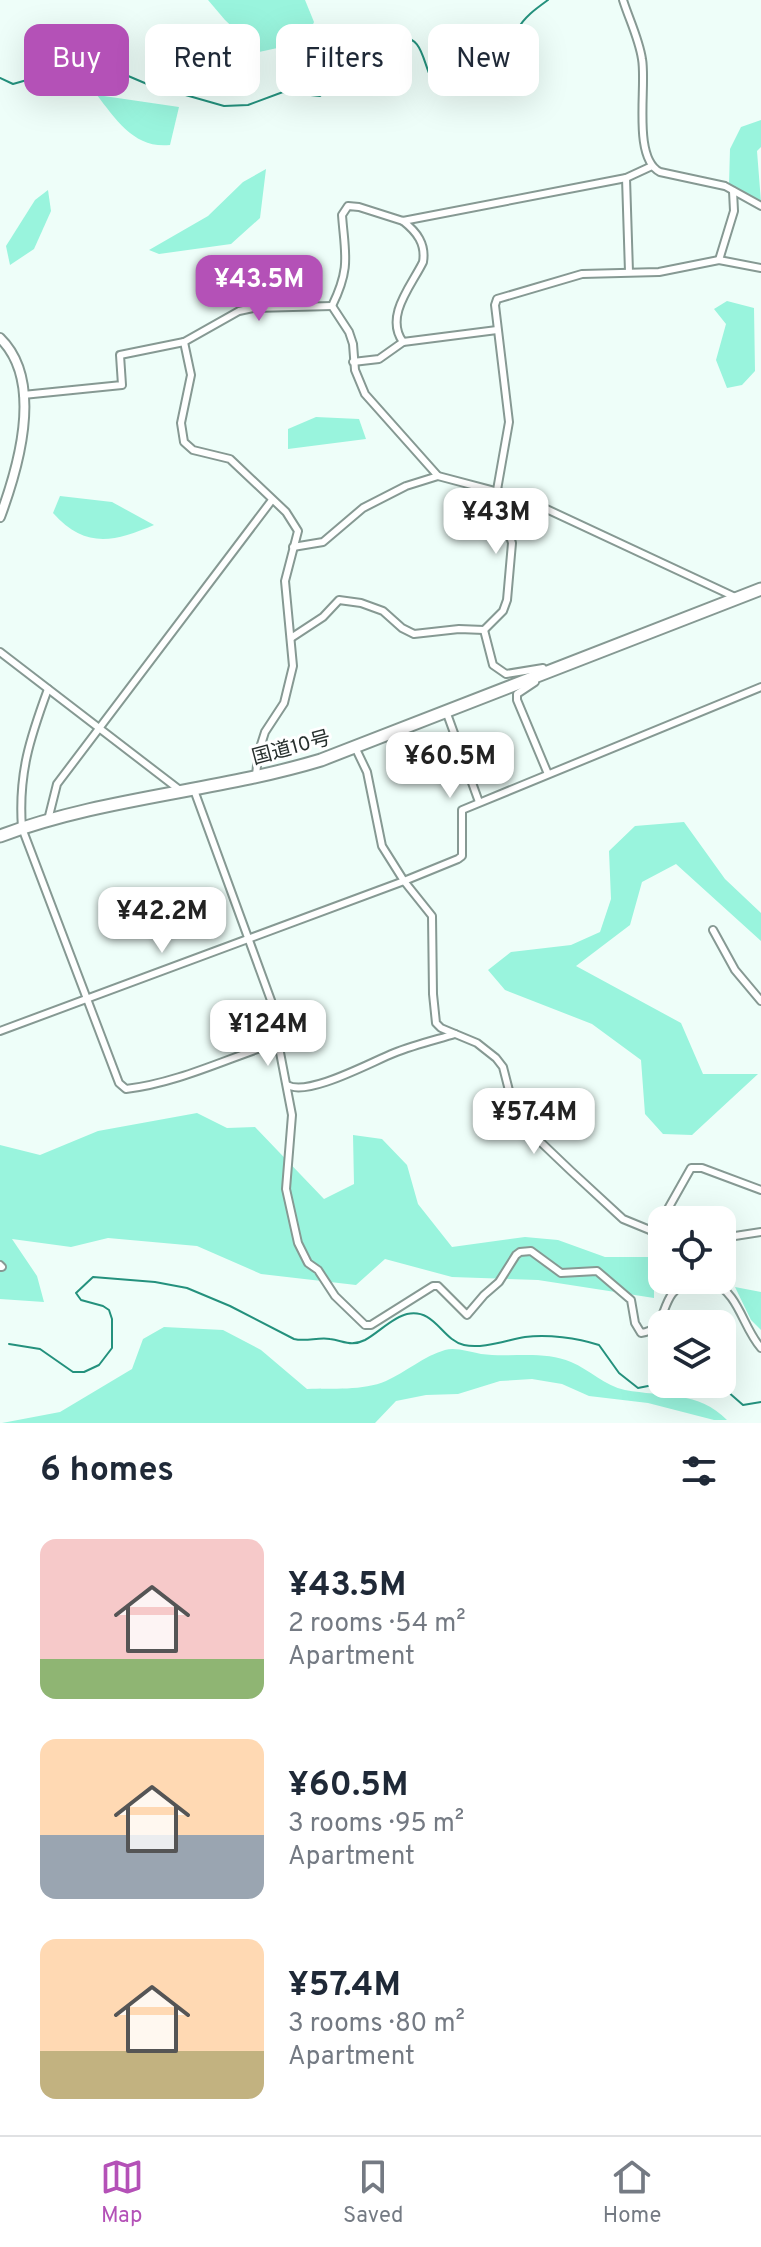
<!DOCTYPE html>
<meta charset="utf-8">
<style>
:root{--surface:#fff;--page:#f2f2f3;--text:#1f2937;--muted:#747a83;--line:#e0e1e3;--accent:#b451b7}
body{margin:0;font-family:Overpass,"Noto Sans JP",sans-serif;background:var(--page);color:var(--text);height:100vh;display:flex;flex-direction:column;font-size:30px;white-space:nowrap}
*{box-sizing:border-box;margin:0}
p{font-size:26px;color:var(--muted)}
.icon{flex:none;width:44px;height:44px;fill:none;stroke:currentColor;stroke-width:2;stroke-linecap:round;stroke-linejoin:round}
.map{position:relative;height:1423px;overflow:hidden}
.side{display:flex;flex-direction:column;background:var(--surface);flex:1}
.side>*{flex:none}
.top-card{position:absolute;left:24px;top:24px;width:714px;height:72px;display:flex;gap:16px}
.fabs{position:absolute;left:648px;top:1206px;display:grid;gap:16px}
.fabs a{display:grid;place-items:center;width:88px;height:88px;border-radius:16px;background:var(--surface);box-shadow:0 8px 32px #0002;font-size:40px}
.price{position:absolute;translate:-50% -68px;padding:0 18px;border-radius:16px;background:#fff;color:#222;font-size:26px;line-height:52px;filter:drop-shadow(0 2px 4px #0008)}
.price::after{content:'';position:absolute;left:50%;top:48px;width:24px;height:18px;margin-left:-12px;background:inherit;clip-path:polygon(0 0,100% 0,50% 100%)}
.price.selected{background:var(--accent);color:#fff}
ul{padding:0;list-style:none}
li{display:flex;align-items:center;gap:24px;height:200px;padding:0 40px}
li span{display:grid;place-items:center;flex:none;width:224px;height:160px;border-radius:16px;color:#555}
li>.icon{margin-inline-start:auto}
span .icon{width:96px;height:96px;fill:#fffc;stroke-width:1}
li b{font-size:34px}
h2{display:flex;justify-content:space-between;align-items:center;height:96px;padding:0 40px;font-size:34px}
.pill{padding:0 28px;border-radius:16px;background:var(--surface);box-shadow:0 8px 32px #0002;font-size:28px;line-height:72px}
.pill.selected{background:var(--accent);color:#fff}
.tabs{display:flex;justify-content:space-around;align-items:center;height:112px;border-top:2px solid var(--line);background:var(--surface);font-size:22px;color:var(--muted)}
.tabs a{display:grid;justify-items:center;gap:4px}
.tabs .selected{color:var(--accent)}
.map>svg:first-child{display:block}
.green{fill:#99f4dd}
.lines{fill:none;stroke-linecap:round;stroke-linejoin:round}
.stream{stroke:#24917d;stroke-width:2}
.street-casing{stroke:#869993;stroke-width:10}
.secondary-casing{stroke:#869993;stroke-width:12}
.highway-casing{stroke:#869993;stroke-width:15}
.street{stroke:#fff;stroke-width:6}
.secondary{stroke:#fff;stroke-width:8}
.highway{stroke:#fff;stroke-width:11}
.labels{text-anchor:middle;stroke-width:6;stroke-linejoin:round;paint-order:stroke}
.street-label{font-size:20px;fill:#272f2d;stroke:#fff}
</style>
<div class="map">
<svg width="761" height="1423" viewBox="0 0 761 1423">
<rect width="100%" height="100%" fill="#eefef9"/>
<g class="green">
<path d="M208,0H305L314,22L305,42L259,52L225,20Z"/>
<path d="M97,95L179,107L170,145C135,149 116,120 97,95Z"/>
<path d="M761,120V147L757,151L761,202L729,185L730,149L741,127Z"/>
<path d="M266,169L260,218L231,244L159,254L149,250L208,216L243,182Z"/>
<path d="M48,190L51,211L34,249L10,265L6,246L35,200Z"/>
<path d="M727,301L754,308L755,371L742,385L727,388L716,360L726,324L714,309Z"/>
<path d="M316,417L359,419L366,439L288,449V429Z"/>
<path d="M60,496L112,502L154,525C114,542 85,549 53,513Z"/>
<path d="M684,822L725,879L761,913V941L676,864L642,882L630,925L576,966L681,1023L703,1074H758L692,1135L663,1134L645,1114L641,1060L592,1024L505,990L488,970L511,952L571,945L600,932L611,899L609,851L635,826Z"/>
<path d="M197,1113L227,1128L255,1127L324,1199L354,1184L353,1135L382,1139L407,1165L418,1204L452,1247L525,1237L558,1240L605,1257H654V1298L538,1280L452,1277L385,1259L356,1285L261,1274L197,1246L108,1238L71,1247L12,1239L37,1276L44,1302L0,1299V1145L40,1155L98,1131Z"/>
<path d="M735,1287L761,1292V1330L751,1320Z"/>
<path d="M164,1327L223,1330L261,1350L307,1389C332,1388 363,1391 386,1381C406,1372 424,1356 445,1350C455,1347 471,1352 481,1354C510,1358 544,1350 571,1362C590,1370 605,1386 625,1390C663,1397 699,1391 727,1420H714L648,1403L589,1396L562,1384L532,1379L500,1381L458,1394L426,1395L396,1401L375,1423H2L60,1412L132,1369L143,1339Z"/>
</g>
<g class="lines">
<g class="stream">
<path d="M0,78L13,84L93,61L147,84L224,106L248,105L283,92L320,96C347,76 364,47 399,39C427,32 422,76 438,86C445,91 454,89 462,89C472,89 483,87 492,83C514,71 508,48 518,29C524,17 537,8 548,0"/>
<path d="M9,1344L40,1349L73,1372H84L99,1365L112,1348V1319L109,1310L103,1306L81,1300L76,1293L93,1277L155,1282L187,1288L230,1306L294,1339C306,1342 318,1337 330,1339C344,1341 351,1347 365,1340C378,1333 393,1317 407,1314C435,1308 442,1340 464,1345C483,1349 507,1340 525,1337C548,1334 577,1338 599,1345L619,1373L638,1388L653,1385L662,1372"/>
<path d="M719,1384L743,1405L761,1402"/>
</g>
<defs>
<g id="street">
<path d="M623,0C629,19 639,39 642,59C647,86 632,158 660,172L725,186L761,206"/>
<path d="M626,178L629,272"/>
<path d="M403,221C417,232 426,244 423,262C412,285 384,316 403,342L497,330"/>
<path d="M719,260L734,211L733,191"/>
<path d="M332,306L349,332L353,344L355,370L365,394L438,476L525,499L735,597"/>
<path d="M332,306C351,267 345,255 342,215L348,206L359,207L403,221L626,178L652,166"/>
<path d="M184,342L191,375L181,423L184,442L193,450L230,459L286,512L298,531L285,581L293,666L284,703L265,732L258,754L256,776"/>
<path d="M353,362L379,359L403,342"/>
<path d="M23,395L122,385L120,355L184,342L239,311L253,308L332,306"/>
<path d="M497,490L509,422L495,305L497,299L582,274L659,272L719,260L761,268"/>
<path d="M293,547L323,542L363,508L406,486L438,476"/>
<path d="M484,630L493,665L506,674L543,668L546,672"/>
<path d="M291,638L323,617L339,600L361,603L383,611L402,628L414,634L459,629L484,630L503,611L507,600L512,543L503,513L508,493"/>
<path d="M0,652L181,791"/>
<path d="M535,682L517,694V700L548,774"/>
<path d="M48,689C30,738 18,774 22,828L119,1083L126,1089C178,1083 228,1058 278,1042"/>
<path d="M446,711L479,802"/>
<path d="M355,747L367,772L382,846L404,881L432,916L433,994L436,1023L441,1028L477,1043L496,1058L503,1067L514,1110L527,1129L571,1171L623,1219L662,1235"/>
<path d="M194,790L276,1014L278,1042L292,1115L286,1189L298,1243L308,1263L318,1270L335,1296L365,1325H371L433,1286H438L467,1315L484,1295L499,1282L516,1255L520,1252L531,1251L561,1273L597,1271L631,1300L635,1323L641,1333C664,1330 661,1309 672,1294C677,1287 686,1283 694,1280"/>
<path d="M48,820L57,784L272,500"/>
<path d="M713,930L735,970L761,1001"/>
<path d="M0,1031L404,881L458,859L462,856V810L761,687"/>
<path d="M287,1085C308,1097 371,1062 394,1053C414,1045 435,1040 455,1034"/>
<path d="M652,1232L660,1223L691,1168H702L761,1190"/>
<path d="M722,1238L761,1232"/>
<path d="M0,1265L2,1267H0"/>
<path d="M711,1280C740,1295 742,1326 761,1348"/>
</g>
<path id="secondary" d="M0,338C44,381 19,466 0,517"/>
<path id="highway" d="M0,836C104,797 215,792 321,760L761,589"/>
</defs>
<use href="#street" class="street-casing"/>
<use href="#secondary" class="secondary-casing"/>
<use href="#highway" class="highway-casing"/>
<use href="#street" class="street"/>
<use href="#secondary" class="secondary"/>
<use href="#highway" class="highway"/>
</g>
<g class="labels">
<g class="street-label">
<text transform="translate(291 747) rotate(-15)" y="7">国道10号</text>
</g>
</g>
</svg>
<div class="fabs">
<a><svg class="icon" aria-label="locate" viewBox="0 0 24 24"><circle cx="12" cy="12" r="6"/><path d="M12 2v4M12 18v4M2 12h4M18 12h4"/></svg></a>
<a><svg class="icon" aria-label="layers" viewBox="0 0 24 24"><path d="M12 4l9 5-9 5-9-5zM3 14l9 5 9-5"/></svg></a>
</div>
<b class="price selected" style="left:259px;top:323px">¥43.5M</b>
<b class="price" style="left:496px;top:556px">¥43M</b>
<b class="price" style="left:450px;top:800px">¥60.5M</b>
<b class="price" style="left:162px;top:955px">¥42.2M</b>
<b class="price" style="left:268px;top:1068px">¥124M</b>
<b class="price" style="left:534px;top:1156px">¥57.4M</b>
<div class="top-card">
<a class="pill selected">Buy</a>
<a class="pill">Rent</a>
<a class="pill">Filters</a>
<a class="pill">New</a>
</div>
</div>
<section class="side">
<h2>6 homes<svg class="icon" aria-label="filters" viewBox="0 0 24 24"><path d="M4 7h16M4 17h16"/><circle cx="9" cy="7" r="2"/><circle cx="15" cy="17" r="2"/></svg></h2>
<ul>
<li><span style="background:linear-gradient(#f6c9c9 75%,#8fb573 0)"><svg class="icon" aria-label="home" viewBox="0 0 24 24"><path d="M3 11l9-7 9 7M6 9v11h12V9"/></svg></span><div><b>¥43.5M</b><p>2 rooms · 54 m²</p><p>Apartment</p></div></li>
<li><span style="background:linear-gradient(#ffd9b3 60%,#9aa5b1 0)"><svg class="icon" aria-label="home" viewBox="0 0 24 24"><path d="M3 11l9-7 9 7M6 9v11h12V9"/></svg></span><div><b>¥60.5M</b><p>3 rooms · 95 m²</p><p>Apartment</p></div></li>
<li><span style="background:linear-gradient(#ffd9b3 70%,#c2b280 0)"><svg class="icon" aria-label="home" viewBox="0 0 24 24"><path d="M3 11l9-7 9 7M6 9v11h12V9"/></svg></span><div><b>¥57.4M</b><p>3 rooms · 80 m²</p><p>Apartment</p></div></li>
</ul>
</section>
<nav class="tabs">
<a class="selected"><svg class="icon" aria-label="map" viewBox="0 0 24 24"><path d="M3 6l6-2 6 2 6-2v14l-6 2-6-2-6 2zM9 4v14M15 6v14"/></svg>Map</a>
<a><svg class="icon" aria-label="saved" viewBox="0 0 24 24"><path d="M7 4h10v16l-5-4-5 4z"/></svg>Saved</a>
<a><svg class="icon" aria-label="home" viewBox="0 0 24 24"><path d="M3 11l9-7 9 7M6 9v11h12V9"/></svg>Home</a>
</nav>
